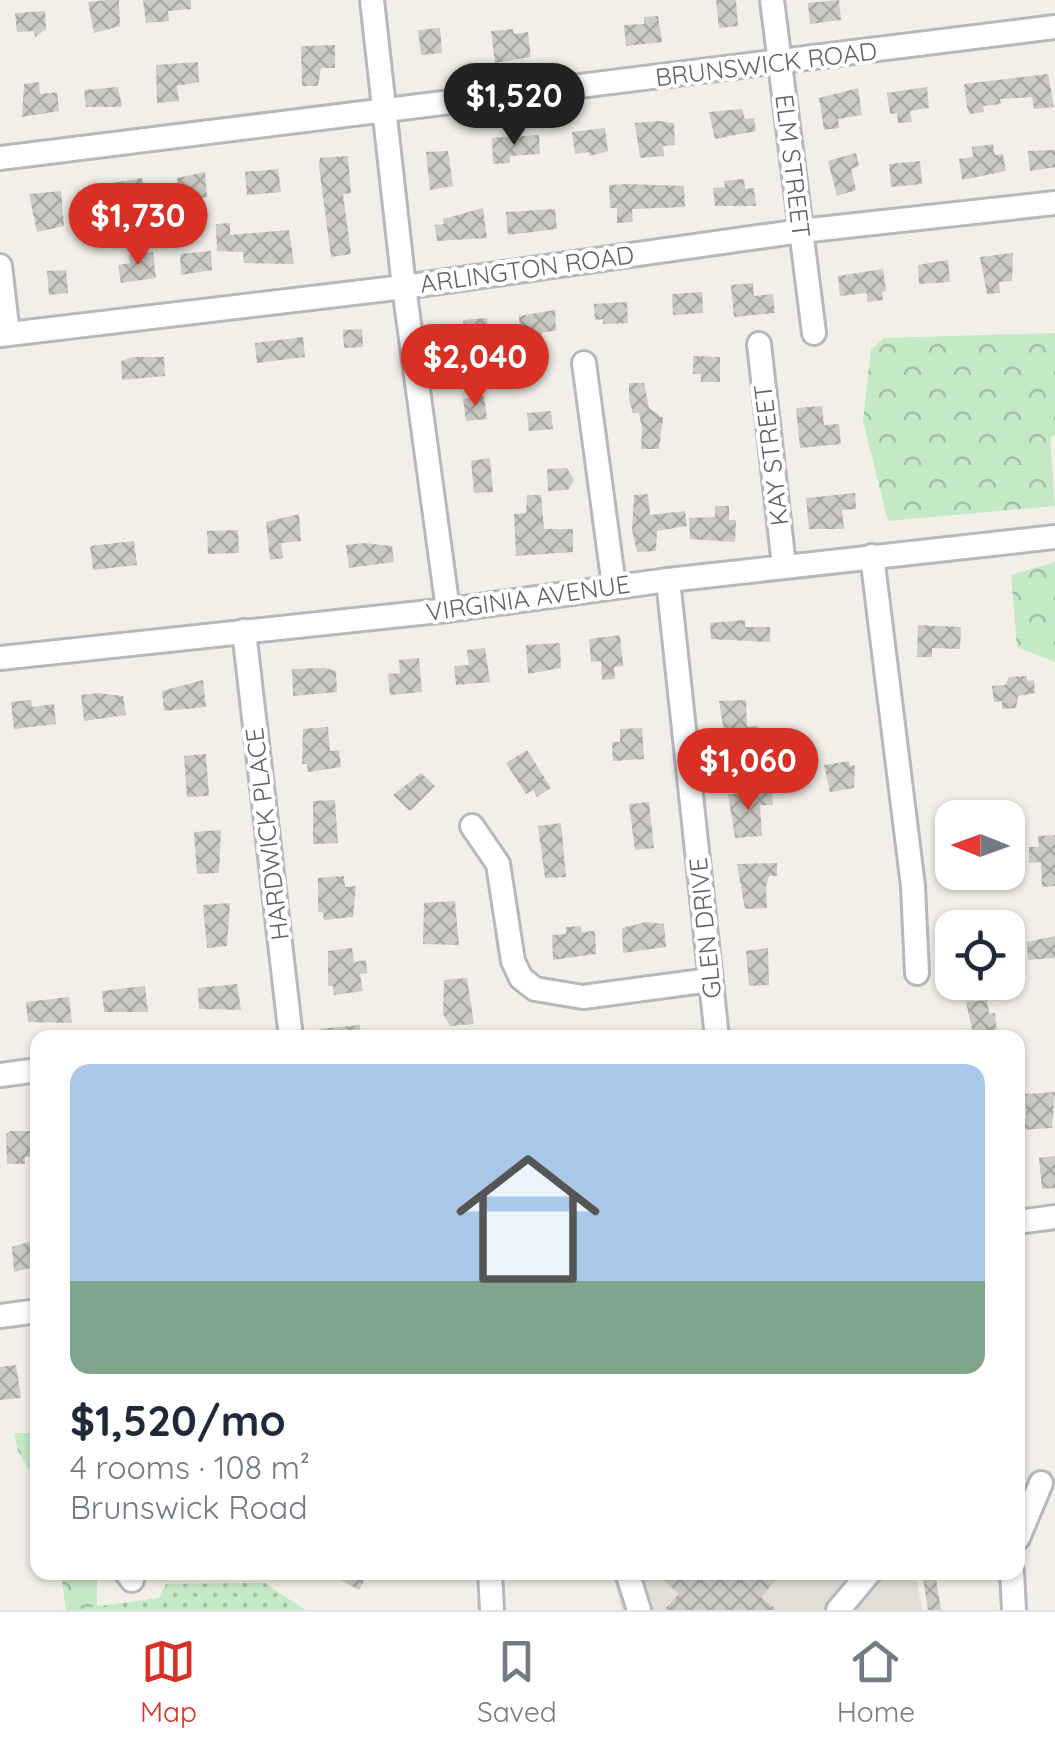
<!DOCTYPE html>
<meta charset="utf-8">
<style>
:root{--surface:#fff;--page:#f2f2f3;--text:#1f2937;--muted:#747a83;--line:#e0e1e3;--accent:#d93025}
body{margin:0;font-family:Quicksand,sans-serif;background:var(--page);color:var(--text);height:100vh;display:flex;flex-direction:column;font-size:38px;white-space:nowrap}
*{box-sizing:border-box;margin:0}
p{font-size:32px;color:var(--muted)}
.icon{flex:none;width:55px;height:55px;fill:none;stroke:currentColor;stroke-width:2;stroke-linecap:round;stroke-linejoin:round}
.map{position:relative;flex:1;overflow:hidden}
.side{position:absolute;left:30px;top:1030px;width:995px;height:550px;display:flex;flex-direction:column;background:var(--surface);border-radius:20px;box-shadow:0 2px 8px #0004}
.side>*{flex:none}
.needle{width:65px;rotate:271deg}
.buttons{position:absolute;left:935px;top:800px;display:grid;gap:20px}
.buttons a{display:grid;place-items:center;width:90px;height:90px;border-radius:20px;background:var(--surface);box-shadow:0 2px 8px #0004;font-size:50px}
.price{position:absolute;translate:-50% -85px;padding:0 22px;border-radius:35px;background:var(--accent);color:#fff;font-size:32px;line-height:65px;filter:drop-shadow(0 2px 5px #0008)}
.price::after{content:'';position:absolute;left:50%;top:60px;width:30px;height:22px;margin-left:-15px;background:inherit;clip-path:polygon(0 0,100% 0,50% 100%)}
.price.active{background:#222;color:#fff}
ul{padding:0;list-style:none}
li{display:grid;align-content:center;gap:20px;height:530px;padding:0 40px}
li+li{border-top:2px solid var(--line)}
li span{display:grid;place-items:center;height:310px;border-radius:20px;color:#555}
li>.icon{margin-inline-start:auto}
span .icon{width:180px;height:180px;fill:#fffc;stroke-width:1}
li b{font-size:42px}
.menu{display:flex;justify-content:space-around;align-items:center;height:140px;border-top:2px solid var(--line);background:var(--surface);font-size:28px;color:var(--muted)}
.menu a{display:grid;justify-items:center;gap:5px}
.menu .active{color:var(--accent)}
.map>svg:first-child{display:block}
.education{fill:#e1ded6}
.forest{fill:url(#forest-crowns)}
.park{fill:url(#park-dots)}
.building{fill:url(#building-cross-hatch)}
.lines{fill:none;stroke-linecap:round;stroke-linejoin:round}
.minor-casing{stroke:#b5b8bc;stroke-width:28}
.minor{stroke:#fff;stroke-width:22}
.labels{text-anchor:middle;stroke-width:8;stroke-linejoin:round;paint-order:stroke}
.street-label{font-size:25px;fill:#5f6368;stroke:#fff}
</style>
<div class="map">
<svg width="1055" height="1610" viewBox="0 0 1055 1610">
<defs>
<pattern id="forest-crowns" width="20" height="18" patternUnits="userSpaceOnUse" patternTransform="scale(2.5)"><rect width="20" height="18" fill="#c5e8c5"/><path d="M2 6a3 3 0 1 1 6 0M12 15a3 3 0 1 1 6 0" fill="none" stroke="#a3c0a4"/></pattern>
<pattern id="park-dots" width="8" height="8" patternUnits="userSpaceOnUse" patternTransform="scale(2.5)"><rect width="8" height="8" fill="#c5e8c5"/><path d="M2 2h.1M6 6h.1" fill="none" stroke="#a3c0a4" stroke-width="1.8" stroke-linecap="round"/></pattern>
<pattern id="building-cross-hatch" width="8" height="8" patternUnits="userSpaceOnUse" patternTransform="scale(2.5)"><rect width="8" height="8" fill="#cccac5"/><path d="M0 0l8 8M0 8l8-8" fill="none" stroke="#a9a8a4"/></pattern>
</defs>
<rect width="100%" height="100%" fill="#f1efe8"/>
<path class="education" d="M612,1573H916L922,1610H622Z"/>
<g class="forest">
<path d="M1055,333V435L1050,437L1055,506L888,521L863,421L871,349L885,338Z"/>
<path d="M1055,562V662L1017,647L1011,575Z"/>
<path d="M14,1433H37V1483L18,1451Z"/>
<path d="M61,1573H97V1610H66Z"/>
</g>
<path class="park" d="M265,1583L305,1610H70L159,1598L166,1584Z"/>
<g class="building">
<path d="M106,0H119L120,26L94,33L88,2Z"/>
<path d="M143,0H191V9L168,11L169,21L146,23Z"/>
<path d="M716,0H736L738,26L719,28Z"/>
<path d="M839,0L841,20L810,24L808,3Z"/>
<path d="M45,11L46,29L35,37L34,31L17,32L15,13Z"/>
<path d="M658,16L662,42L626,46L624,25L644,24V17Z"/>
<path d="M440,28L442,53L421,55L418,30Z"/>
<path d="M513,29L514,34L528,32L531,57L495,63L491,31Z"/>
<path d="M335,45V68H321L318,86H302L301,46Z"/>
<path d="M198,62L199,82L177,86L179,101L157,103L156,65Z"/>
<path d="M1048,74L1054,107L1034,109L1032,97L1000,99L1001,104L983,106L984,112L970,114L967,107L964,84Z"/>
<path d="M39,82L40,94L57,92L59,111L22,117L24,84Z"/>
<path d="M118,87L122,107H86L84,90Z"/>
<path d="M927,87L929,108L910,111L912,122L898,123L897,113L890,114L887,93Z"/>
<path d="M858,88L862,115L838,119L839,128L824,130L819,98Z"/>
<path d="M742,109L745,119L754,118L756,131L715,139L709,112Z"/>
<path d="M659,121L674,123L675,145L663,146L664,156L640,158L635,123Z"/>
<path d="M605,128L608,151L590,156L589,152L575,154L572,132Z"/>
<path d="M539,135L540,154L510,156V163L493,164L492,138Z"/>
<path d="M993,144L995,155L1003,154L1006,171L962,180L959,159L973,157L972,147Z"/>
<path d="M1055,150V167L1030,171L1028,151Z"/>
<path d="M448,151L453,186L430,190L426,152Z"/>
<path d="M856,153L859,166L851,169L856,190L837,196L828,161Z"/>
<path d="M348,156L351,193L343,194L351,254L331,257L319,167L320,158Z"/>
<path d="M920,161L922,184L891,187L889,164Z"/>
<path d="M278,169L281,192L247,195L245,172Z"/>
<path d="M205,172L207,197L179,200L177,178Z"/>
<path d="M142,178L145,203L109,204L107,184Z"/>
<path d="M744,179L745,189L754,188L756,206H715L713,188L725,187L724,181Z"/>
<path d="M628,184L684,186L685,207L632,209L633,222L617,223V208H610L609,185Z"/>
<path d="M61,191L64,226L37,232L29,194Z"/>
<path d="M483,208L487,238L437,241L435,225L444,224L443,219Z"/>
<path d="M555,209L557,229L508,235L506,212Z"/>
<path d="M230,223V235L289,230L294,264L244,263L243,252L217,251L216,224Z"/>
<path d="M211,251L212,270L181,275L180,254Z"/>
<path d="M153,252L156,278L121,283L118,265L130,263L129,255Z"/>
<path d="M1013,253L1012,281L999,282L1000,293L987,294L980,257Z"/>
<path d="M948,260L950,282L919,284L918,265Z"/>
<path d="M883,269L886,291L882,292L883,300L867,302V293L840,296L838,276Z"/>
<path d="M66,270L68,293L49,295L47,271Z"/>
<path d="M753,283L754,296L773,294L775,313L734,317L731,285Z"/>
<path d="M702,292L703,313L673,315L672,294Z"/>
<path d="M627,302L628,323L603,324V319L595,320L594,304Z"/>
<path d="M555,310L556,331L542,332V337L520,333L519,316Z"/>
<path d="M487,318L489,339L464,341L463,320Z"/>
<path d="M362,329L363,347L344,348L343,330Z"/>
<path d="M303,337L305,357L257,363L255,343Z"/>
<path d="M693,356L720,357V382H701V374H693Z"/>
<path d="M133,357H164L165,376L122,380L121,361Z"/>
<path d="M629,383H644L649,408L663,418L659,449H641L642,428L639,413H633L629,400Z"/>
<path d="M484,396L487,419L466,421L463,399Z"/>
<path d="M822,406L824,425L839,424L841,444L800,448L796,408Z"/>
<path d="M551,411L553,429L529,431L527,413Z"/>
<path d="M490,458L493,492L474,493L471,461Z"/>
<path d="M567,468L574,480L568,490L548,491L547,469Z"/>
<path d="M855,493L856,509L842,510L844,529H809L806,498Z"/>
<path d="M648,494L650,515L685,511L687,526L657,531L656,551L637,552L632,530L634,495Z"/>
<path d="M527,495H541L544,529H573V552L516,556L514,514L526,513Z"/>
<path d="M715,506H729V520H736L735,542L690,539L689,518L715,517Z"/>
<path d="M299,514L301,541L281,543L283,558L270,560L266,522Z"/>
<path d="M238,530L239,553L208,554L207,531Z"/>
<path d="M134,541L137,565L93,570L90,546Z"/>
<path d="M364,543L392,546L394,562L349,568L346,545Z"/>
<path d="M745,620V627H770V642L711,639L710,623Z"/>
<path d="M918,625L961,627L960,649L932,648V657H917Z"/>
<path d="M620,635L623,666L614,667L615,679L602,680L601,661L591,662L589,639Z"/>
<path d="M560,643L561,668L528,674L526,645Z"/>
<path d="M485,648L490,682L456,685L454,666L469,665L467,650Z"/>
<path d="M419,658L422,692L390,695L388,674L400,673L399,660Z"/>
<path d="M324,668L336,671L337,692L293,696L292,669Z"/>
<path d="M1027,676V681L1034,680L1035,693L1018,696L1016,708L1002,709V701L994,702L992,686L1005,685L1009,677Z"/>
<path d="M203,680L206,707L164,711L162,691Z"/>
<path d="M97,693L123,696L126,715L84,721L81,695Z"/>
<path d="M31,700L32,707L54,704L56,724L14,729L11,702Z"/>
<path d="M746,700L747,727L758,726V738L726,744L719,701Z"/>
<path d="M328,727L330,751L339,750L341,767L308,772L307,764H302L303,729Z"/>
<path d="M642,728L644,759L613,761L612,742H620V729Z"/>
<path d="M527,750L551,788L537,797L533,790L526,794L506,763Z"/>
<path d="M206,754L209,796L187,797L184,756Z"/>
<path d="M849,761L850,766L855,765L854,788L830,792L824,765Z"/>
<path d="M421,773L435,786L410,811L393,795Z"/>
<path d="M772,792L773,805H760L762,836L735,838L728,794Z"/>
<path d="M335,800L338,843L313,844V801Z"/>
<path d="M649,802L654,848L635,850L629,804Z"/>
<path d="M561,823L566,877L545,878L538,826Z"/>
<path d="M221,830L219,873L197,874L194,832Z"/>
<path d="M1055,835V886L1042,887L1041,862L1029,863V847H1039L1038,836Z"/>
<path d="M777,863V876H769L766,887L767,908L745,909L737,864Z"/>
<path d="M344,876L345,887L356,886L353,917L324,920L323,912H318V878Z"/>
<path d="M455,901L459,945L423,944L424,903Z"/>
<path d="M230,903L227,946L207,948L203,905Z"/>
<path d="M646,922L664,924L666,947L623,953L622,928Z"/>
<path d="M581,926L582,932L595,931L596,954L553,960L552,935L566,934V927Z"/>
<path d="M1055,936V958L1028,960L1027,942Z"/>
<path d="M352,948L354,962L366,960L367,973L360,974L363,991L334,995L333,986H328V951Z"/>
<path d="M768,948L769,985L749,986L746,951Z"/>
<path d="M467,978L474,1024L450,1026L443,1014L444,980Z"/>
<path d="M237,984L241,1010L199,1009L198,988Z"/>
<path d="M145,986L148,1012H104L102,991Z"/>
<path d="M69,997L72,1023L28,1022L26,1002Z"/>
<path d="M987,1000L989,1014L995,1013L997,1038H974L966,1002Z"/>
<path d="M360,1025L361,1038H321L320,1029Z"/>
<path d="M1055,1092L1052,1128L1019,1130V1118H1026L1025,1094Z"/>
<path d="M11,1131H38V1157H25V1164H7L6,1134Z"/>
<path d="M1055,1156V1188L1042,1189L1039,1158Z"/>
<path d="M35,1240L38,1266L14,1272L12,1247Z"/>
<path d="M16,1365L21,1398L0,1400V1367Z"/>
<path d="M326,1572H369L359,1590Z"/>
<path d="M654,1572H783L761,1597L777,1610H664L679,1594Z"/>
<path d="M922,1572H935L941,1610H928Z"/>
</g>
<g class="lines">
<defs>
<g id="minor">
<path d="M372,0L404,287L448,610"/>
<path d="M772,0L814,333"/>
<path d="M0,158L1055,27"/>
<path d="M0,266L8,334"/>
<path d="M0,335L404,287L801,231L1055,203"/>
<path d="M759,344L784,566"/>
<path d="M584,363L614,586"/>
<path d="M872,556L913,886L917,973"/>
<path d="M668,580L717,1038"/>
<path d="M244,631L291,1038"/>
<path d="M0,658L448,610L668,580L1055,537"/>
<path d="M472,826L498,864L513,961L521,978L535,989L583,997L710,980"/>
<path d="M0,1075L38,1070"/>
<path d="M1018,1222L1055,1217"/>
<path d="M0,1316L38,1311"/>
<path d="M1018,1538L1041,1483"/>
<path d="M126,1572L132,1580"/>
<path d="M490,1572L492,1610"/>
<path d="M627,1572L639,1610"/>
<path d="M1012,1572L1014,1610"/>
<path d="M838,1610L870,1572"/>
</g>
</defs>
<use href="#minor" class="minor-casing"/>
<use href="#minor" class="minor"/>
</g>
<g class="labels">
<g class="street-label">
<text transform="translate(766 64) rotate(-7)" y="9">BRUNSWICK ROAD</text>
<text transform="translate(793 166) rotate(83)" y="9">ELM STREET</text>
<text transform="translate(527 269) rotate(-8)" y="9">ARLINGTON ROAD</text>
<text transform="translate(771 455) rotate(-97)" y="9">KAY STREET</text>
<text transform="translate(528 598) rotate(-8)" y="9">VIRGINIA AVENUE</text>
<text transform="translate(267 834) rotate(-97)" y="9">HARDWICK PLACE</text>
<text transform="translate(705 928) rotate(-96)" y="9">GLEN DRIVE</text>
</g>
</g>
</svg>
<div class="buttons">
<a><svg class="needle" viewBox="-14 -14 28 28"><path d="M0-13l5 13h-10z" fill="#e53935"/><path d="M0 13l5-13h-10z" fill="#747a83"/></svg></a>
<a><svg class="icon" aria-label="locate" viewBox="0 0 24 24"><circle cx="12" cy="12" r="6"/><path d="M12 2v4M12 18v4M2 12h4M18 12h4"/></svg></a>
</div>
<b class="price active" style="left:514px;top:148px">$1,520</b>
<b class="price" style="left:138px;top:268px">$1,730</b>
<b class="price" style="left:475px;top:409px">$2,040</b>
<b class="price" style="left:748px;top:813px">$1,060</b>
<section class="side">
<ul>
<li><span style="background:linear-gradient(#a9c7e8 70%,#7fa58c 0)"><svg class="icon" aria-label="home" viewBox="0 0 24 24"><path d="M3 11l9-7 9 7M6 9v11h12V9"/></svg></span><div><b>$1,520/mo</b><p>4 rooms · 108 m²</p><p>Brunswick Road</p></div></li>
</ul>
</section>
</div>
<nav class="menu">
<a class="active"><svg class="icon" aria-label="map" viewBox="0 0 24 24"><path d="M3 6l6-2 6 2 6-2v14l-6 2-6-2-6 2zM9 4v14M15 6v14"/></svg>Map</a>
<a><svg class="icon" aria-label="saved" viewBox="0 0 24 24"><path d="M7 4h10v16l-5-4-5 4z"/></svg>Saved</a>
<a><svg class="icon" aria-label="home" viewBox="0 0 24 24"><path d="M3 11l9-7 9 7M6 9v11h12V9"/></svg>Home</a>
</nav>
